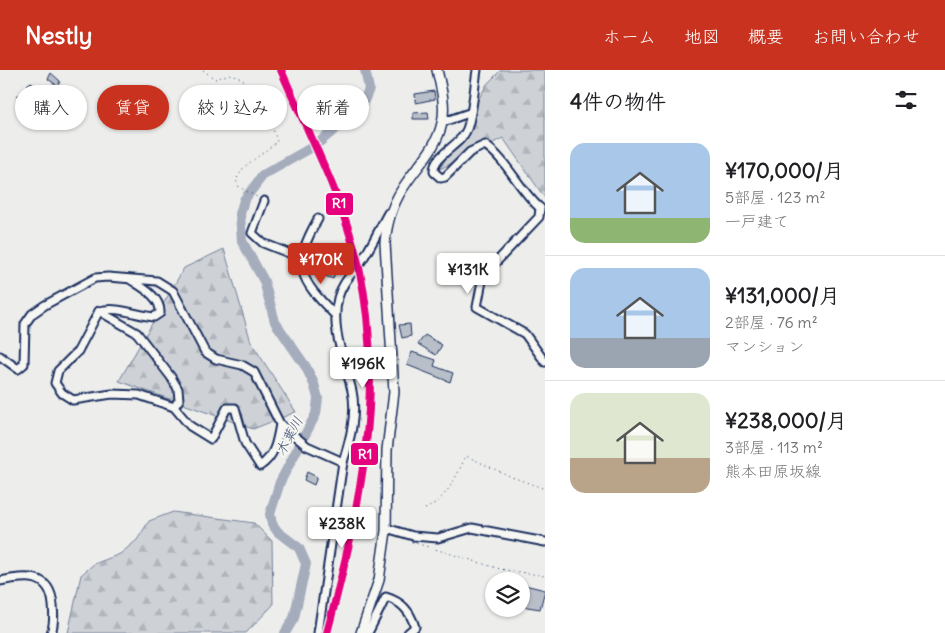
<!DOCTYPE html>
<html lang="ja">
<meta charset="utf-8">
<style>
:root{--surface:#fff;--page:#f6f6f6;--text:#202124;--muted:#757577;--line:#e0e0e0;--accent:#c8321e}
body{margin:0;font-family:Delius,"Klee One",sans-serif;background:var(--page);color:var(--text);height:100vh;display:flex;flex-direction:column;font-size:19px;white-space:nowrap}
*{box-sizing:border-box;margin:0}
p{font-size:16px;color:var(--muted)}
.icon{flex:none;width:28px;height:28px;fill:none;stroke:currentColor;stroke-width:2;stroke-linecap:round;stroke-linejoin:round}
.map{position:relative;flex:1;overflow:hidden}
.drawer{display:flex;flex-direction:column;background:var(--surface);width:400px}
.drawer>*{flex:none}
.hud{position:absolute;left:15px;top:15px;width:455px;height:45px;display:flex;gap:10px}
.buttons{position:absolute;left:485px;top:502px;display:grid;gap:10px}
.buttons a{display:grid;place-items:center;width:45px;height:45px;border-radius:50%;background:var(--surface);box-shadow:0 1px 4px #0004;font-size:25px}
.price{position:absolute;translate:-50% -42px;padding:0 11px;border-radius:5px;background:#fff;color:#222;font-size:16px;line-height:32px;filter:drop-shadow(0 1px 2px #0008)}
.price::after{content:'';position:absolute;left:50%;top:30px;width:15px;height:11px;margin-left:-8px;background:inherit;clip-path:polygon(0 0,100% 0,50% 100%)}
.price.on{background:var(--accent);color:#fff}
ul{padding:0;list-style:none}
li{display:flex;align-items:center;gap:15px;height:125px;padding:0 25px}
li+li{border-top:1px solid var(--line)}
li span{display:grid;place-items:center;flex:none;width:140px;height:100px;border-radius:15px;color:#555}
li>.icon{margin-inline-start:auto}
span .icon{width:60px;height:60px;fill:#fffc;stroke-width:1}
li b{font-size:21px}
h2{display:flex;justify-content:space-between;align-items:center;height:60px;padding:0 25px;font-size:21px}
.pill{padding:0 18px;border-radius:22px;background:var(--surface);box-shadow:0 1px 4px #0004;font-size:18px;line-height:45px}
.pill.on{background:var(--accent);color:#fff}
header{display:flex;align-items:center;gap:30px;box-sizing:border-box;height:70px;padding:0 25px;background:var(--accent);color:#fff}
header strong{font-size:24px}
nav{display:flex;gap:28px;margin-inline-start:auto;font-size:18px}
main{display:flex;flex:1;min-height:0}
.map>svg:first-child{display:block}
.forest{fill:url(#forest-firs);stroke:#74809a}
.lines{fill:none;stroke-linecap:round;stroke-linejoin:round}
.river{stroke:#a5acbc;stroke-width:10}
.building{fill:#b9bfc8;stroke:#1b2f5e}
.minor-casing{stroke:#1b2f5e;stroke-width:11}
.major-casing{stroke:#1b2f5e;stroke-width:12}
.path{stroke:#1b2f5e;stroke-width:1;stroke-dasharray:1 4;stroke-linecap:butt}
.minor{stroke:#f6f6f2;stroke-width:7}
.major{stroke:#f6f6f2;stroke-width:9}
.rail-1-casing{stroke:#f6f6f2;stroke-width:11}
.rail-1{stroke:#e5007d;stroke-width:8}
.labels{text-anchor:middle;stroke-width:4;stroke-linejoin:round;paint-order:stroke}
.water-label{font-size:14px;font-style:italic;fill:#44547a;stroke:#f6f6f2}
.line-badge{stroke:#f6f6f2;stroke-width:2}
.badge-label{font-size:14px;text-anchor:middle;font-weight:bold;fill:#fff}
</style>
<header>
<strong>Nestly</strong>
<nav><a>ホーム</a><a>地図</a><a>概要</a><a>お問い合わせ</a></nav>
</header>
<main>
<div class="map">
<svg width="545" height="563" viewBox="0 0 545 563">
<defs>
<pattern id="forest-firs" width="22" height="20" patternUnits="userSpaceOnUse" patternTransform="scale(1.25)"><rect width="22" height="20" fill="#ced2d7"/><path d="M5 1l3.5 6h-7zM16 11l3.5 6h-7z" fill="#b0b5bb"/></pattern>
</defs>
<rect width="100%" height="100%" fill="#edeeec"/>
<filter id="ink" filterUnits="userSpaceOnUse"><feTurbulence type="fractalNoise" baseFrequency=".02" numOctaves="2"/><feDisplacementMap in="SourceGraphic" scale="10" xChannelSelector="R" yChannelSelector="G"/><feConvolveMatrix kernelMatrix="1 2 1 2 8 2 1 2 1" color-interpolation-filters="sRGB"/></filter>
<g filter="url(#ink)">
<g class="forest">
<path d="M501,0H545V128L503,68L440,99L487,14Z"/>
<path d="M224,179L251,272L296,342L253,359L119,311L184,198Z"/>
<path d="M173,442L254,453L272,471L273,535L246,563H68L81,505L94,494L120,484L137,470L149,451Z"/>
</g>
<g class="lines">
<path class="river" d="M285,563L294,548L306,494L299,478L278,462L272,454L270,444L280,412L316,344L318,328L314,314L306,297L275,252L264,211L242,171L240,144L244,130L263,105L316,75L361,38L369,19L365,0"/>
</g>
<g class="building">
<path d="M51,3L60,11L58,16L48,9Z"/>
<path d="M31,12L36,18L39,15L43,19L38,26L27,15Z"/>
<path d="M434,21L435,29L416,33L415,24Z"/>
<path d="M24,24L29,29L24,33L17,25Z"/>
<path d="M428,42L429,49H413V43Z"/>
<path d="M322,199L335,203L333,209L320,204Z"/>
<path d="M410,254L411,266L402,268L399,255Z"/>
<path d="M425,265L442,275L436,285L418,274Z"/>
<path d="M412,282L436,290L434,296L453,303L450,312L407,295Z"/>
<path d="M307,402L317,407L314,415L304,410Z"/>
<path d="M521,514L545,520L540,539L521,536Z"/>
</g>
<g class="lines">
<defs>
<g id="minor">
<path d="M477,0C474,19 473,42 467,59C461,76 433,84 434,102L441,108L445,107L470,82L485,75C508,91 519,120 540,138"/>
<path d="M443,52L469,43"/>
<path d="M264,131L252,163L263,173L301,188"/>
<path d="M540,138L539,147L483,206L477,237L525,264L545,292"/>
<path d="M318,149C291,196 299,209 335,245"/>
<path d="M131,210C143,218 161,227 160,243L154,247C135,245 118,236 99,241L78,281L58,301L55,313L62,323L73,330L112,324L139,325L174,337L190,356L211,369L227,338H235L245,373L260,396C275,386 277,371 280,354"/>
<path d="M99,241L137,263L171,307L178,319L179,330L174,337"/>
<path d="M0,286L18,299L24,294L25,254L32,244L45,235L95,208L108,207L157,211L173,221L205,282L216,289L242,295L254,302L280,354L307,376L343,392"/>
<path d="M386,458L413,466L438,468L472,458L545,472"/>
<path d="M0,511C26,506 50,502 53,535C54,544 54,555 51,563"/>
<path d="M318,563L343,392C350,370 357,344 352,321C345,291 330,259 338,228C342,213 351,205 360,193C371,178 379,159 388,143"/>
<path d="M368,563L386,527C402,532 410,541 415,557L408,563"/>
</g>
<path id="major" d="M361,563L379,510L386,461L387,380L394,322L385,173C387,150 393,131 407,112C420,93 437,77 442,53C446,36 441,17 437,0"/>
</defs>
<use href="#minor" class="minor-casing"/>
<use href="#major" class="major-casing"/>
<g class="path">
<path d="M203,0L215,9L231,4C239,7 246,11 251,17C258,26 275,61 277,72L244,97L236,110L239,117L259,128"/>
<path d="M425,439C447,429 456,407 466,386L512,407L545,419"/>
<path d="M412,472L500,499L545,506"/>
</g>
<use href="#minor" class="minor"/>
<use href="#major" class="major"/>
<defs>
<path id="rail-1" d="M281,0C308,63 342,126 358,193C387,317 359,442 327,563"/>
</defs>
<use href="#rail-1" class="rail-1-casing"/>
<use href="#rail-1" class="rail-1"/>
</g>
</g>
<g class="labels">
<g class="water-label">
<text transform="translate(289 366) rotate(-62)" y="5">木葉川</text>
</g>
</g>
<g class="line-badge">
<rect x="325" y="122" width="29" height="24" rx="5" fill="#e5007d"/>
<rect x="350" y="372" width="29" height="24" rx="5" fill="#e5007d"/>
</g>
<g class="badge-label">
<text x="339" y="138">R1</text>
<text x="365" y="389">R1</text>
</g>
</svg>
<div class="buttons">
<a><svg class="icon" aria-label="layers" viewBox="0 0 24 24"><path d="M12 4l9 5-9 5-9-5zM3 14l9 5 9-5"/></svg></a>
</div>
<b class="price on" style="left:321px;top:215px">¥170K</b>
<b class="price" style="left:468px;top:225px">¥131K</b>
<b class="price" style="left:363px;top:319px">¥196K</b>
<b class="price" style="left:342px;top:479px">¥238K</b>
<div class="hud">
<a class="pill">購入</a>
<a class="pill on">賃貸</a>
<a class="pill">絞り込み</a>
<a class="pill">新着</a>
</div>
</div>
<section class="drawer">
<h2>4件の物件<svg class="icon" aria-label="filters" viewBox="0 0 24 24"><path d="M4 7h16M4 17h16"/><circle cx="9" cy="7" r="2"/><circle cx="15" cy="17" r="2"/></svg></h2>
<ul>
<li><span style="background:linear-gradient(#a9c7e8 75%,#8fb573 0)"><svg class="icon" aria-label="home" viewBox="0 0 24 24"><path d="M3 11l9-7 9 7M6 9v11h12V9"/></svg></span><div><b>¥170,000/月</b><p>5部屋 · 123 m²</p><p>一戸建て</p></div></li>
<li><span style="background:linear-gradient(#a9c7e8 70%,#9aa5b1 0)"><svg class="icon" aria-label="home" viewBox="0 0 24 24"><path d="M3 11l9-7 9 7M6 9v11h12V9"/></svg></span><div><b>¥131,000/月</b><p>2部屋 · 76 m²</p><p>マンション</p></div></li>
<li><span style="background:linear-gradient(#dfe7d0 65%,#b9a48a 0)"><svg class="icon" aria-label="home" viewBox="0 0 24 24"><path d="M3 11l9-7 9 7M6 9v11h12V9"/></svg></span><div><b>¥238,000/月</b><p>3部屋 · 113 m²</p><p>熊本田原坂線</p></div></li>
</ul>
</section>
</main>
